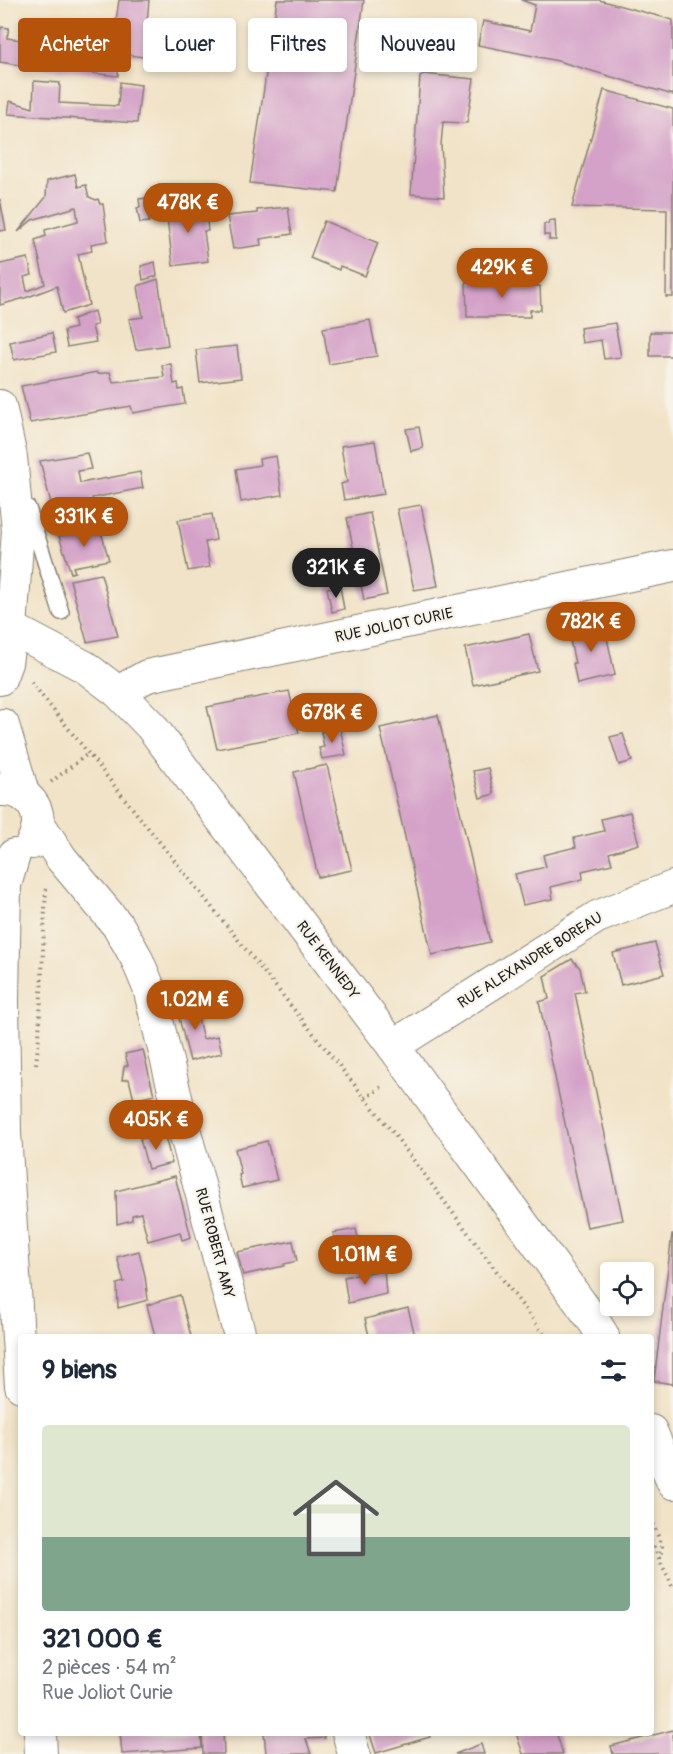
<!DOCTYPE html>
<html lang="fr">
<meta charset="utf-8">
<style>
:root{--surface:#fff;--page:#f2f2f3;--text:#1f2937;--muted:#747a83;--accent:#b45309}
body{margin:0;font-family:Pangolin,sans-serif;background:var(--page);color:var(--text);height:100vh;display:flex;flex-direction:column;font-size:22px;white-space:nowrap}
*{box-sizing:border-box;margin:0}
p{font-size:20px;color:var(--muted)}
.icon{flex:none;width:33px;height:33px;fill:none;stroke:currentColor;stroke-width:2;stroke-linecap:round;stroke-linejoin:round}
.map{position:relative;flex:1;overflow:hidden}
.panel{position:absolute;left:18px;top:1334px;width:636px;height:402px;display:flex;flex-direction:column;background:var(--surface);border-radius:6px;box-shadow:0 3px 9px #0003}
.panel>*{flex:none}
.hud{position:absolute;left:18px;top:18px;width:638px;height:54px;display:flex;gap:12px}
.fabs{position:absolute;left:600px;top:1262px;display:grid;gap:12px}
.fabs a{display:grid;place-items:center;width:54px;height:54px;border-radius:6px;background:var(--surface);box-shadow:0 3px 9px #0003;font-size:30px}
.price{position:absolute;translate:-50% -51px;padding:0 14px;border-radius:21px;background:var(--accent);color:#fff;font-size:20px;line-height:39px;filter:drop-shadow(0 2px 3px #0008)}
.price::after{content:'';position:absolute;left:50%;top:36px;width:18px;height:14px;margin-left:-9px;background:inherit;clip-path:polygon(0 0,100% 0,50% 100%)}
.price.on{background:#222;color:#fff}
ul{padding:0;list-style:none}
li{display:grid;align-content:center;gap:12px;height:318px;padding:0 24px}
li span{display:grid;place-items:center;height:186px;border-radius:6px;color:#555}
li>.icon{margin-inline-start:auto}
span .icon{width:108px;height:108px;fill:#fffc;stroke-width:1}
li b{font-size:26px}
h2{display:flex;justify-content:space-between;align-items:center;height:72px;padding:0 24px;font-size:26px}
.chip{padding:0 21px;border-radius:6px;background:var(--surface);box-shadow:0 3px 9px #0003;font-size:21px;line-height:54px}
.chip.on{background:var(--accent);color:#fff}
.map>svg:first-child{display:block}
.building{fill:#d4a1c8}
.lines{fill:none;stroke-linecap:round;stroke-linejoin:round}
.service-casing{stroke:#868072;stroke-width:18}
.minor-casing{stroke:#868072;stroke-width:34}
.path{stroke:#868072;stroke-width:4;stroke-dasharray:1.5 4.5;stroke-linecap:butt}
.service{stroke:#fff;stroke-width:15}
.minor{stroke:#fff;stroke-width:32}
.labels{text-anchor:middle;stroke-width:4.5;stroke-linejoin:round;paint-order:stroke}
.street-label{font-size:15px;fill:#1c1c1c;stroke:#f7f3e8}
</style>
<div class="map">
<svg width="673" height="1754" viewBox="0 0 673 1754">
<rect width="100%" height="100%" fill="#f7f3e8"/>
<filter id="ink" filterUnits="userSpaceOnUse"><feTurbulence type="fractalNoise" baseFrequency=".0167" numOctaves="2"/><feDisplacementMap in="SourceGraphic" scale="12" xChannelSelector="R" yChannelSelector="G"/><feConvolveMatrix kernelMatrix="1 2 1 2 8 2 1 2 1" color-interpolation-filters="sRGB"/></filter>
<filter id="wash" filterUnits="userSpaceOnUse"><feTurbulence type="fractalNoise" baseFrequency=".008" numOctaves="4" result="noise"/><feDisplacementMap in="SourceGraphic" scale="24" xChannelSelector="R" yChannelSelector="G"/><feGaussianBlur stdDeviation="1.35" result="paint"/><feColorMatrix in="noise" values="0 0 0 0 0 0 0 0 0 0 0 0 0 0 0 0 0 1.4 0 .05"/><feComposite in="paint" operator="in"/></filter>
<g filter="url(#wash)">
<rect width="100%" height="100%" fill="#f1e3c7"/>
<g id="blocks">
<g class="building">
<path d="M119,0H149L144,57L119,54L118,76L31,67L0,62V31L2,27L9,28L7,38L29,41L31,27L50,29L51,26L114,35Z"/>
<path d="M277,0H364L337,192L250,183Z"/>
<path d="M521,0H599L673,20V95L558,61L478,45L483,21L530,31L535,5Z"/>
<path d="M423,74L474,79L467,123L443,122L441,145L444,197L411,194L420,77Z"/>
<path d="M34,81L60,83L59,103L118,106L120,82L141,85L137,123L8,114L10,101L33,108Z"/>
<path d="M604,90L673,109V297H666L667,209L572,207Z"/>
<path d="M75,174L78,187L86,185L89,197L96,200L98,199L100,204H103L108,241L91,244L92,251L78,254L89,305L63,313L57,286L28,297L0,305V264L28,258L32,275L24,277L27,291L45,284L35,240L46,236L45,230L78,221L76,207L32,220L18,232L46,197L47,181Z"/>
<path d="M146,198L149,222L140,223L137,208L140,207L139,199Z"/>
<path d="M0,199L6,230L0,231Z"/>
<path d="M205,204L208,231H204L208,261L173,266L166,210Z"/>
<path d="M288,207L292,234L260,239L261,245L233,249L227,216L257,213V210Z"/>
<path d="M555,220L556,240H549V235H544V224H549V221Z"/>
<path d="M324,221L378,243L365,276L340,266L339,270L310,258Z"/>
<path d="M155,262L157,276L143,280L141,266Z"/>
<path d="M158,279L168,345L136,350L129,319L143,317L138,286Z"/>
<path d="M529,280L530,286H540L541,310H530V317H467L466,281Z"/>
<path d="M94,311L97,325L92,326L96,342L67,347L64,331L75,328L73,319Z"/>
<path d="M370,320L377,356L329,364L323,328Z"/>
<path d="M615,323L621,357L604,359L601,340L582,343L580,328Z"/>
<rect x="650" y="332" width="23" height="24"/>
<path d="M52,333L56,352L14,360L10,342Z"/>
<path d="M237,346L241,378L200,383L196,350Z"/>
<path d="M171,364L174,384L178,383L179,390L183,389L185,404L133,413L131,406L30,423L21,386L97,372L98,374L110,372L113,382L164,377L162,365Z"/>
<path d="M419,427L423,448L411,451L406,429Z"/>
<path d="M375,441L384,494L344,500L341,484L347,482L341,446Z"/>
<path d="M87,453L91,469L78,471L80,483L140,472L143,488L92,498L97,518L57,526L40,461Z"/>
<path d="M276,456L282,495L241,502L236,469L260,465L259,459Z"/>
<path d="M421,505L438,586L414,590L397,509Z"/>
<path d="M370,513L387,595L364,600L347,518Z"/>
<path d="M212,514L216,540L205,542L210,567L188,571L178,520Z"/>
<path d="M100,528L109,560L73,567L75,572L71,573L59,536Z"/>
<path d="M101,574L118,636L87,642L70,580Z"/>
<path d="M340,586L344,609L332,612L327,588Z"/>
<path d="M589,623L590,627L604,624L615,675L577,684L573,663H575L567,627Z"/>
<path d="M529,634L538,671L473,685L465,648Z"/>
<path d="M289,691L299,733L217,749L207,707Z"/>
<path d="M438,715L490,942L432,955L380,728Z"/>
<path d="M340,728L346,755L322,759L319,748L324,747L321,732Z"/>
<path d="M623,734L632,761L619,765L610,737Z"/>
<path d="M327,765L352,870L318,877L294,772Z"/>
<path d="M488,768L494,794L480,798L473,771Z"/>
<path d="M630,812L639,844L609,853L612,864L582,871L583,879L551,887L553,899L523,905L515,874L546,867L543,855L576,847L574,838L604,831L601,819Z"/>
<path d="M655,943L664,974L621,985L613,953Z"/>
<path d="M572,959L580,968L585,991L575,993L623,1220L587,1227L539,1002L549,999L544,976Z"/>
<path d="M192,994L203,1039L218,1036L222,1053L190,1061L174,998Z"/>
<path d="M143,1050L154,1095L134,1100L129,1079L122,1080L124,1067L128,1065L125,1054Z"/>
<path d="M164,1133L172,1163L148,1169L140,1139Z"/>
<path d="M267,1141L277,1180L242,1188L239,1175L241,1174L235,1149Z"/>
<path d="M175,1176L191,1237L182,1240L180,1232L148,1241L141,1213L132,1215V1220L117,1224L116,1191Z"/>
<path d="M356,1229L365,1265L342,1269L333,1233Z"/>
<path d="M672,1234H673V1384L654,1381Z"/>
<path d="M293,1241L297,1261L284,1264V1266L243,1275L237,1252Z"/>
<path d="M139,1251L145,1276L148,1300L118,1308L117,1284L124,1282L117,1257Z"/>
<path d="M384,1270L386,1294L348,1303L344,1277Z"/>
<path d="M180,1295L191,1336H155L147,1305Z"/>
<path d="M408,1308L415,1336H369L365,1319Z"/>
<path d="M673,1730V1754H613L611,1746Z"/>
<path d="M120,1732H201L202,1748L122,1754Z"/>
<path d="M202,1732H223L224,1754H203Z"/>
<path d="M264,1732H323L325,1738L306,1739L311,1754H266Z"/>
<path d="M369,1732H429L430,1737L376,1753Z"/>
<path d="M556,1732L563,1754H523L516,1733Z"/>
<path d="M481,1744L484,1754H455Z"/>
</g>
</g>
</g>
<g filter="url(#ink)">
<use href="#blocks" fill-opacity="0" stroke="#868072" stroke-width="1.5"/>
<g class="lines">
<defs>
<path id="service" d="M28,508L61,612"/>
<g id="minor">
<path d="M0,406L11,457L18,531L11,628L6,663L0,679"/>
<path d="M11,628L85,667L118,692L151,726L393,1046L595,1323L603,1336"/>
<path d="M118,692L147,676L673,566"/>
<path d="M3,725L24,796"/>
<path d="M0,790C32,788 47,816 32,843"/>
<path d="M39,824L61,858L119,927L136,957L149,988L179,1110L240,1336"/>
<path d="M14,855L5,885L3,1000L5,1133L21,1386"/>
<path d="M393,1046L597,917L673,887"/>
<path d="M651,1431L673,1483"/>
<path d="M40,1732L41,1754"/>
<path d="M348,1732L354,1754"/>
</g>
</defs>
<use href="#service" class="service-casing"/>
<use href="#minor" class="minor-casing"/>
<g class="path">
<path d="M31,682L394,1134L545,1336"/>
<path d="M51,782L89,753"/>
<path d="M36,1064L39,1037L46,887"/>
<path d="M365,1098L385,1085"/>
<path d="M651,1518L662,1546L660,1559"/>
<path d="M651,1541L673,1588"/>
</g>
<use href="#service" class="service"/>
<use href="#minor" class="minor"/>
</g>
</g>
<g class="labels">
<g class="street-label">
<text transform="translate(394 625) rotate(-12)" y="5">RUE JOLIOT CURIE</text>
<text transform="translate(328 960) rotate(53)" y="5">RUE KENNEDY</text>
<text transform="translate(530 960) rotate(-32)" y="5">RUE ALEXANDRE BOREAU</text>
<text transform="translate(215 1243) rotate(75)" y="5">RUE ROBERT AMY</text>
</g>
</g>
</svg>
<div class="fabs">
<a><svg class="icon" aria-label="locate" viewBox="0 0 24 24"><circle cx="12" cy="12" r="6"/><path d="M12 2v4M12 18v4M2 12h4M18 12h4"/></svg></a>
</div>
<b class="price" style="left:188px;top:234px">478K €</b>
<b class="price" style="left:502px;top:299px">429K €</b>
<b class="price" style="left:84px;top:548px">331K €</b>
<b class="price on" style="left:336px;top:599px">321K €</b>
<b class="price" style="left:591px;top:653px">782K €</b>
<b class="price" style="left:332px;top:744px">678K €</b>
<b class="price" style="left:195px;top:1031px">1.02M €</b>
<b class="price" style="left:156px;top:1151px">405K €</b>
<b class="price" style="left:365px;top:1286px">1.01M €</b>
<div class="hud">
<a class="chip on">Acheter</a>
<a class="chip">Louer</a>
<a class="chip">Filtres</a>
<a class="chip">Nouveau</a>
</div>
<section class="panel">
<h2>9 biens<svg class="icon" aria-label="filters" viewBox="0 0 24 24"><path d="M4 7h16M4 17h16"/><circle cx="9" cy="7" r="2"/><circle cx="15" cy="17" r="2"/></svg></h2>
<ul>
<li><span style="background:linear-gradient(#dfe7d0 60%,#7fa58c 0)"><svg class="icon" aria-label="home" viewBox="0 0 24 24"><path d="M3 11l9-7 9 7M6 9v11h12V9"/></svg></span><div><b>321 000 €</b><p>2 pièces · 54 m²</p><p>Rue Joliot Curie</p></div></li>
</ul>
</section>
</div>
